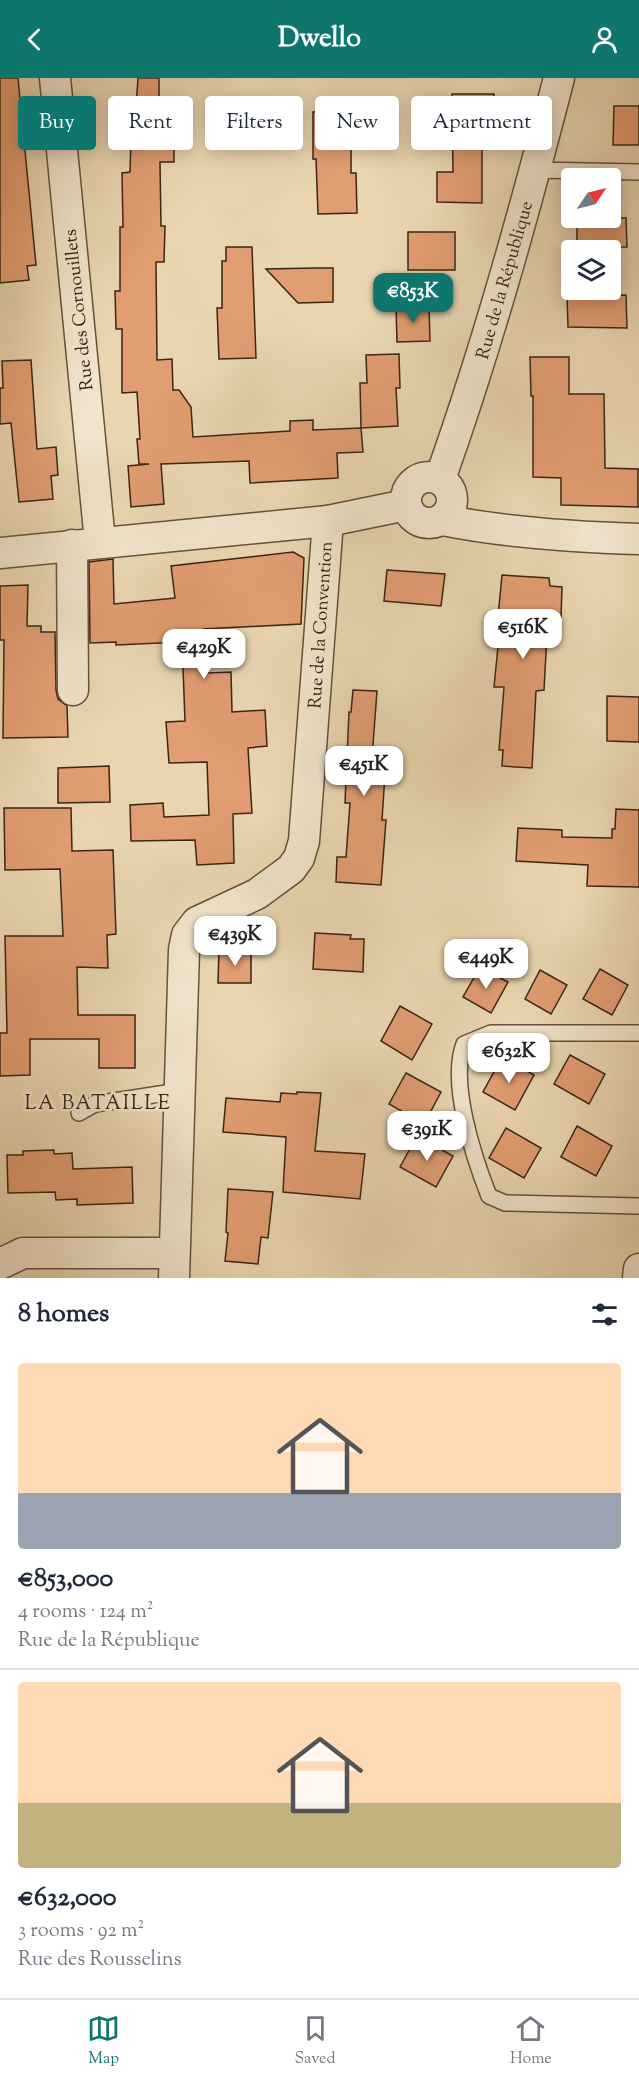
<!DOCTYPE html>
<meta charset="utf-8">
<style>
:root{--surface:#fff;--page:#f2f2f3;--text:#1f2937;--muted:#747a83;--line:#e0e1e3;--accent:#0f766e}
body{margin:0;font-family:"Sorts Mill Goudy",serif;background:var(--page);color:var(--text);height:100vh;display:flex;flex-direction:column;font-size:22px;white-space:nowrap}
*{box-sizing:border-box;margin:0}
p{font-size:20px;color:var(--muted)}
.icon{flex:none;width:33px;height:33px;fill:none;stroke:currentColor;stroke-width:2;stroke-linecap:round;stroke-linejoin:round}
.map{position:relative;height:1200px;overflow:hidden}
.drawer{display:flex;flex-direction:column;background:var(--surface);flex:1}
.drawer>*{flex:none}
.banner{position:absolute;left:18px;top:18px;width:603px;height:54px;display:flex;gap:12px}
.needle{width:39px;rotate:55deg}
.fabs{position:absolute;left:561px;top:90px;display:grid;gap:12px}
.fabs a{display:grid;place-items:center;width:60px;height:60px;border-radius:6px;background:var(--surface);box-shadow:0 3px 15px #0003;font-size:30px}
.price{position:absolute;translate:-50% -51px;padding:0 14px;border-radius:12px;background:#fff;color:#222;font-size:20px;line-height:39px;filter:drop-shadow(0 2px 3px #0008)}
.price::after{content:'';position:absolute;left:50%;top:36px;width:18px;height:14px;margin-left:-9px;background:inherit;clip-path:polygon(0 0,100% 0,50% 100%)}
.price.current{background:var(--accent);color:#fff}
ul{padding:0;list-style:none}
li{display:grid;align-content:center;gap:12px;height:318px;padding:0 18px}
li+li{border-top:2px solid var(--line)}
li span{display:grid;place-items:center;height:186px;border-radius:6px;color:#555}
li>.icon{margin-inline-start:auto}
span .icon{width:108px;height:108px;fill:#fffc;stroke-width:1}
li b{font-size:26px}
h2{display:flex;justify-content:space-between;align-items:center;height:72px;padding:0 18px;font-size:26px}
.tag{padding:0 21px;border-radius:6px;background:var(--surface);box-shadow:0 3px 15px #0003;font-size:21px;line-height:54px}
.tag.current{background:var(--accent);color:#fff}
header{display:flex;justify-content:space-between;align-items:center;height:78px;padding:0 18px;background:var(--accent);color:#fff;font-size:27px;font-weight:800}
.tab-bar{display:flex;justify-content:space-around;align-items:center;height:84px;border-top:2px solid var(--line);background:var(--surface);font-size:16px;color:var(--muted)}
.tab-bar a{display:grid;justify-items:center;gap:3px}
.tab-bar .current{color:var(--accent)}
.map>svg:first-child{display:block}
.building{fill:#e29d72;stroke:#3a2515;stroke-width:1.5}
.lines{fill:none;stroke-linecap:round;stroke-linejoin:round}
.service-casing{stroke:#66513c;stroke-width:18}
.minor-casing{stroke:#66513c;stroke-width:33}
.service{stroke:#f1e4cc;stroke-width:15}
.minor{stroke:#f1e4cc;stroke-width:30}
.labels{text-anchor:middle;stroke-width:5;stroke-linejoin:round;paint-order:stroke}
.street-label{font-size:18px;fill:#3a2515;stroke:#f1e4cc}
.neighbourhood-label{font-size:20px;letter-spacing:1.5px;fill:#3a2515;stroke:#f1e4cc}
</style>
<header><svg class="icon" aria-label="back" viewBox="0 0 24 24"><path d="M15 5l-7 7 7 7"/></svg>Dwello<svg class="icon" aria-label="person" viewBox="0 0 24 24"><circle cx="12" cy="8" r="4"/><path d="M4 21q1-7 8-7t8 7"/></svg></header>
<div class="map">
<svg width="639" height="1200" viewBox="0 0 639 1200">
<rect width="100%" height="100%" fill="#e9d6b1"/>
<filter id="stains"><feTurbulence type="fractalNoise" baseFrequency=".00333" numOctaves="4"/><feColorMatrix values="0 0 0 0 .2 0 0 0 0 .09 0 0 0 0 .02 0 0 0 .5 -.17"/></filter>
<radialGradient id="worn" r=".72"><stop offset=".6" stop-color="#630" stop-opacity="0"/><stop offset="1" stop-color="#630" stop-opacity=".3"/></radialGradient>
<g class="building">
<path d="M0,0H18L36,187L27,188L29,202L0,205Z"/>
<path d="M138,0H159V29L174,28V84H160L161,148H165L164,184H156L157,282L172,281L173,312H179L191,329L193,359L290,353V343L313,342V352L361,350L363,374L337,375L338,400L250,405L249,383L161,386L164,426L131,429L128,388L149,386H139L137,361H140L137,314L122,315V251H116L115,213H120V149H123L122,95L130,94L131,59H134Z"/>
<path d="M452,16H494V56L482,57V125L437,124V94H453Z"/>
<path d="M614,28H639V67H613Z"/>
<path d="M351,33V95H356L357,135L318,136L316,81H313V34Z"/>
<path d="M577,140H626L627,169L577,170Z"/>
<rect x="408" y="154" width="47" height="38"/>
<path d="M226,169H252L256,280L219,281L217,230H222V183H226Z"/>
<path d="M316,190H333V224L298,225L266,191Z"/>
<path d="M626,217L627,250L568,249L567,218Z"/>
<path d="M429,227L430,263L397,264L396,228Z"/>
<path d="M399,276L400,310H396L398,348L361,350L360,305H367L366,277Z"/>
<path d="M530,279H569V316H604L605,390L638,391V429L561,427V400L533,399V318H531Z"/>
<path d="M31,282L37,371L56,369L58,397L51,398L53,421L19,424L11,345L0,346V310H3L2,283Z"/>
<path d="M293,474L304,480L301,546L204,551L207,595L231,594L232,634L265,632L267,668L248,670L252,735L233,736L234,785L197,787L195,762L131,763L130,727L163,725L164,739L209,737L207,684L169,685L166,644L185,643L182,564L116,567V564L90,565L89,484L113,481L114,526L175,520L171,488Z"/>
<path d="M387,492L445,496L441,528L384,523Z"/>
<path d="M502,497L549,500L550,508L562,509L561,539L548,538L544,612L536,613L532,690L502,688L503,672H499L504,609H494L501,539H498Z"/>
<path d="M28,507L27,548H41V554H55L56,612L58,621L67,628L68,659L3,660L4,562H0V508Z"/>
<path d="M353,612L377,613L372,680L386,681L382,742H386L381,807L336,804L337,779H346L350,725H345L349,634H351Z"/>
<path d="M607,618L639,619V664L607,663Z"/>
<path d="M109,688L110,724L58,725V690Z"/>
<path d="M4,730H71L72,773L113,772L116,856L107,857L108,890L77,889L78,937H135V990H99V961H30V997L0,998V955H7L5,858H63L60,791L5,792Z"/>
<path d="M616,731L639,732V809L587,808L588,787L516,783L518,750L562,752V759L612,760V751H615Z"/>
<path d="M315,855L351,857L350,861H364L363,894L313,891Z"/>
<path d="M219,872H251V905H218Z"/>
<path d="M480,889L508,904L491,935L463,919Z"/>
<path d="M600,891L628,907L612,937L583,921Z"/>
<path d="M540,892L567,907L551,936L525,921Z"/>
<path d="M400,928L432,946L412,982L381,963Z"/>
<path d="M570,977L605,996L589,1026L554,1006Z"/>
<path d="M502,979L534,997L515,1032L483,1014Z"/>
<path d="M406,995L441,1014L424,1046L389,1026Z"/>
<path d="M297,1014L321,1015L315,1073L365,1076L360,1121L283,1114L286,1059L223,1054L226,1020L280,1024L281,1015L297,1016Z"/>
<path d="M577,1048L612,1068L596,1098L561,1079Z"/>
<path d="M506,1050L541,1070L524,1100L489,1080Z"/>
<path d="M417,1058L453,1078L436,1109L400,1089Z"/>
<path d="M54,1072V1076L72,1075L73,1091L132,1089L133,1125L77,1127V1121L56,1122L55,1114L8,1115L7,1077H23V1073Z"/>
<path d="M228,1111L273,1114L268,1160L261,1159L258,1186L225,1183L228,1155L226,1154Z"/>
</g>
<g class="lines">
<defs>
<g id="service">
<path d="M535,92L639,94"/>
<path d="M639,955H491L464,966C449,1005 474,1080 489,1118L505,1125L639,1128"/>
<path d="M79,1035L95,1026L179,1013"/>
</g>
<g id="minor">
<path d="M55,0L100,464"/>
<circle cx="429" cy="422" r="23"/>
<path d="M440,401C487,269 524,135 559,0"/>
<path d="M443,442C507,455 574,459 639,461"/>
<path d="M72,467L73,612"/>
<path d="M0,475L328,443L406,427"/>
<path d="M0,1186L23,1175H174"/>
<path d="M174,1200L184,872L187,857L197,844L257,816L291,791L299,780L304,763L328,443"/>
<path d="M638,1200L639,1191"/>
</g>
</defs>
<use href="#service" class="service-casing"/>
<use href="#minor" class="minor-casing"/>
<use href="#service" class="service"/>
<use href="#minor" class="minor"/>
</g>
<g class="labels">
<g class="street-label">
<text transform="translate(504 202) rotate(-74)" y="6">Rue de la République</text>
<text transform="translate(78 232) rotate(-96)" y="6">Rue des Cornouillets</text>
<text transform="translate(320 547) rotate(-86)" y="6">Rue de la Convention</text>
</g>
<g class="neighbourhood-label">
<text x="98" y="1031">LA BATAILLE</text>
</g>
</g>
<rect width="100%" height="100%" filter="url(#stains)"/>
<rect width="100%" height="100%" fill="url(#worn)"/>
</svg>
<div class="fabs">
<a><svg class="needle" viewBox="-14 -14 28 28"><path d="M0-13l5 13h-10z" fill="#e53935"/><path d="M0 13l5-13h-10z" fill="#747a83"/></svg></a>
<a><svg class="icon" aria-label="layers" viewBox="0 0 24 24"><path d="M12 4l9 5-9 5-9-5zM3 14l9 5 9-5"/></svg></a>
</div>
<b class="price current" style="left:413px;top:246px">€853K</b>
<b class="price" style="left:523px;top:582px">€516K</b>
<b class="price" style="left:204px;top:602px">€429K</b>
<b class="price" style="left:364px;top:719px">€451K</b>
<b class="price" style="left:235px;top:889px">€439K</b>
<b class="price" style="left:486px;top:912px">€449K</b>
<b class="price" style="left:509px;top:1006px">€632K</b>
<b class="price" style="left:427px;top:1084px">€391K</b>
<div class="banner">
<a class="tag current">Buy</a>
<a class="tag">Rent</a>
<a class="tag">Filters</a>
<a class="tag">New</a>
<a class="tag">Apartment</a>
</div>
</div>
<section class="drawer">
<h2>8 homes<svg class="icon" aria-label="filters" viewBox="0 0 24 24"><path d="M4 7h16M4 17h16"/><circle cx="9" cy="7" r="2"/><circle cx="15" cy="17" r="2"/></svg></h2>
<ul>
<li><span style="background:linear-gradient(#ffd9b3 70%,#9aa5b1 0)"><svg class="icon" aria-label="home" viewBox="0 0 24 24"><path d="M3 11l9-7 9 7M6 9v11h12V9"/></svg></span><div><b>€853,000</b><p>4 rooms · 124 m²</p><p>Rue de la République</p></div></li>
<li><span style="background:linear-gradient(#ffd9b3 65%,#c2b280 0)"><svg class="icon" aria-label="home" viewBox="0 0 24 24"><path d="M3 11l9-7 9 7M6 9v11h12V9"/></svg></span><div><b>€632,000</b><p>3 rooms · 92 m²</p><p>Rue des Rousselins</p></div></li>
</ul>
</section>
<nav class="tab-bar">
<a class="current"><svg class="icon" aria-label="map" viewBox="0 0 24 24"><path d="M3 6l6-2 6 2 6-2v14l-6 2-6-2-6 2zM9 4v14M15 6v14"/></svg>Map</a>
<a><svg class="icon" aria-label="saved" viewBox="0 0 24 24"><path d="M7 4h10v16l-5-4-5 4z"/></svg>Saved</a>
<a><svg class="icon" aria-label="home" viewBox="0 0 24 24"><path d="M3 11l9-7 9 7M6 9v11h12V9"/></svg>Home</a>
</nav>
